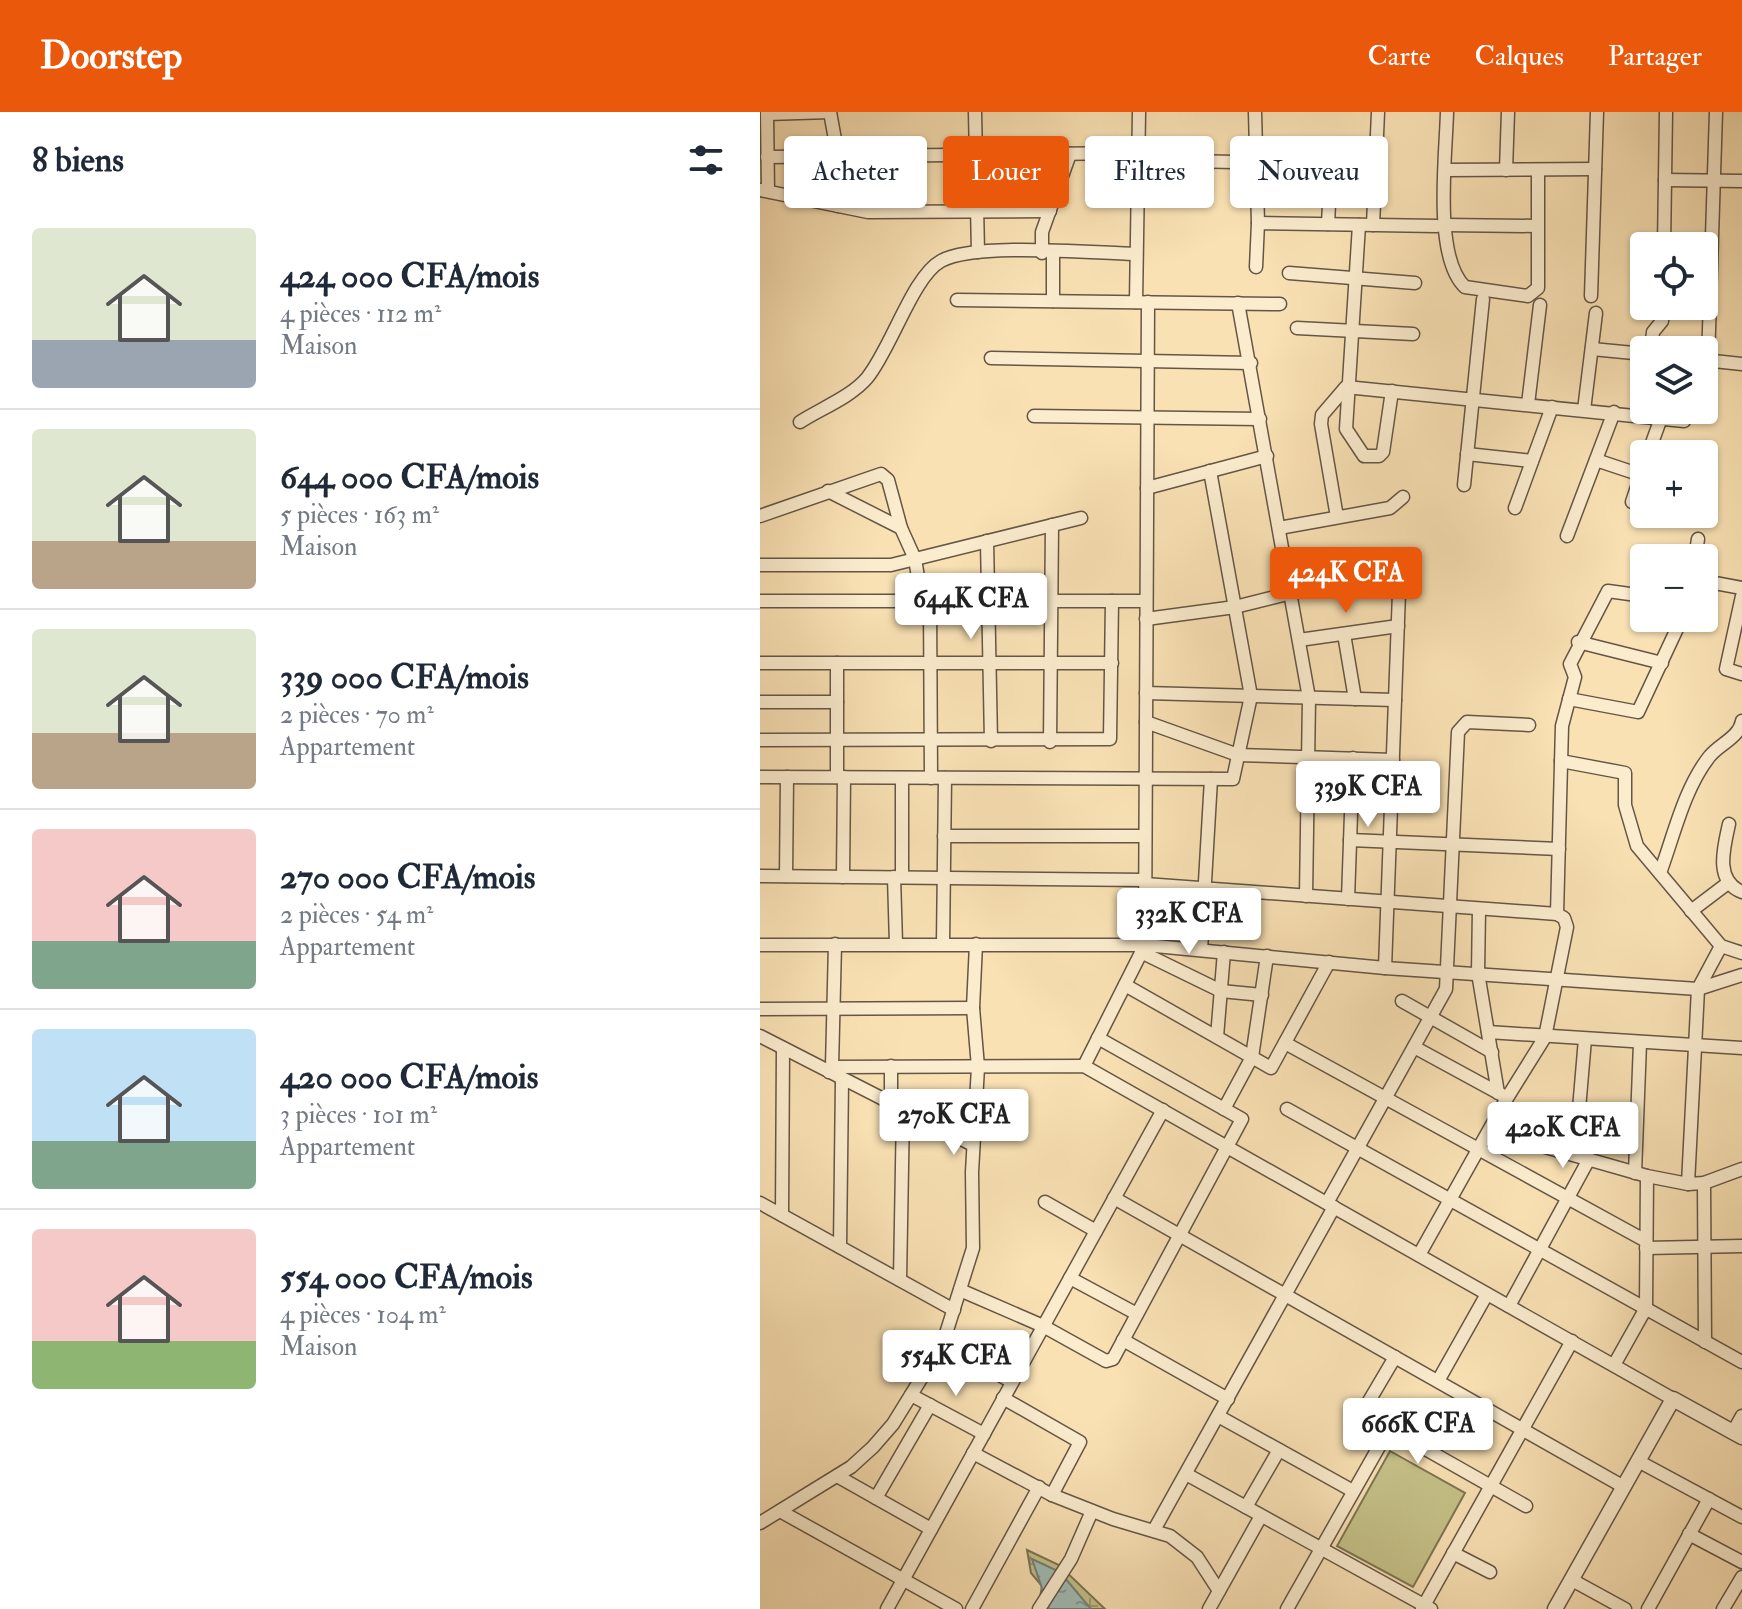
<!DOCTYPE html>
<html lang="fr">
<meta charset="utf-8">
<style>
:root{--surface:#fff;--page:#f6f6f7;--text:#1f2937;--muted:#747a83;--line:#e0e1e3;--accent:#ea580c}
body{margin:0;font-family:"IM FELL Double Pica",serif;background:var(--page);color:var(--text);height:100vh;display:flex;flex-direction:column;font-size:30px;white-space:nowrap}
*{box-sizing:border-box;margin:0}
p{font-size:26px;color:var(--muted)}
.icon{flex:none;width:44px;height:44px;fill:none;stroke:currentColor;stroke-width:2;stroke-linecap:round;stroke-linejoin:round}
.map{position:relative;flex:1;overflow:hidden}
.side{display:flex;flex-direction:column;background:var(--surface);width:760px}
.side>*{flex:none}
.guide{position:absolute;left:24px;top:24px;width:760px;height:72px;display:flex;gap:16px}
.controls{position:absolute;left:870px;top:120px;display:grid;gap:16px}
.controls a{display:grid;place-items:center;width:88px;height:88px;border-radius:8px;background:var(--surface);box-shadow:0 2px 6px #0004;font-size:40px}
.price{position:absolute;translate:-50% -68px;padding:0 18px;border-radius:8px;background:#fff;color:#222;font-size:26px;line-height:52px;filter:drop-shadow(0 2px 4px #0008)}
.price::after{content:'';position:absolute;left:50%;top:48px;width:24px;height:18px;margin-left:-12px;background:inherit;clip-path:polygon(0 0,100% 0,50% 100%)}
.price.selected{background:var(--accent);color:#fff}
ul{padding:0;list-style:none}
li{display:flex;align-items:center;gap:24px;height:200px;padding:0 32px}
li+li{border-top:2px solid var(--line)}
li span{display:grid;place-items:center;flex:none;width:224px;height:160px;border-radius:8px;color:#555}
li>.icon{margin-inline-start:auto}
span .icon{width:96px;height:96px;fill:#fffc;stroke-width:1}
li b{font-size:34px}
h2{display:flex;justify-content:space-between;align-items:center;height:96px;padding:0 32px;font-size:34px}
.chip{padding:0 28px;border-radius:8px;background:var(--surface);box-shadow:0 2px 6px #0004;font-size:28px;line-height:72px}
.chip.selected{background:var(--accent);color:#fff}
header{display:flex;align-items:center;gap:48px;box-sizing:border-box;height:112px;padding:0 40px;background:var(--accent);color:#fff}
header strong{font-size:38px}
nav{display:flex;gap:44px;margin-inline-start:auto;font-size:28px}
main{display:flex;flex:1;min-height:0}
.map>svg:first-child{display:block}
.wetland{fill:url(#wetland-marsh);stroke:#7c7454;stroke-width:2}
.garden{fill:#c5c188;stroke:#7c7454;stroke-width:2}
.water{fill:url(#water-ripples);stroke:#74807a;stroke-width:2}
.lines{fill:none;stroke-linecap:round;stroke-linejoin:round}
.minor-casing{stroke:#645646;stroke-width:15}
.tertiary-casing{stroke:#645646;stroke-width:17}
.minor{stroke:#fbecce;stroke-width:12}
.tertiary{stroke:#fbecce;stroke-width:14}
</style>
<header>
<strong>Doorstep</strong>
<nav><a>Carte</a><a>Calques</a><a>Partager</a></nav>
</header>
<main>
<section class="side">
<h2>8 biens<svg class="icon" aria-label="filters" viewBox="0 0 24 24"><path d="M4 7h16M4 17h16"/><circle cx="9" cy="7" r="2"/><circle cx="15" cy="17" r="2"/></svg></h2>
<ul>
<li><span style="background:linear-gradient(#dfe7d0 70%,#9aa5b1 0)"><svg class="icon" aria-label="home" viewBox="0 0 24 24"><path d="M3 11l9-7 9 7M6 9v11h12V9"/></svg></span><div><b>424 000 CFA/mois</b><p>4 pièces · 112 m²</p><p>Maison</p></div></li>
<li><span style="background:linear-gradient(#dfe7d0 70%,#b9a48a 0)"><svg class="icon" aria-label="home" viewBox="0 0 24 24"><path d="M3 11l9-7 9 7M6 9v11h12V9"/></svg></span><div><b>644 000 CFA/mois</b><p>5 pièces · 163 m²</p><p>Maison</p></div></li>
<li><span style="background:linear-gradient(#dfe7d0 65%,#b9a48a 0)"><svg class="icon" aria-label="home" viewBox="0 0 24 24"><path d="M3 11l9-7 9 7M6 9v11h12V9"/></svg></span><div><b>339 000 CFA/mois</b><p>2 pièces · 70 m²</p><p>Appartement</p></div></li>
<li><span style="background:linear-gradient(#f6c9c9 70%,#7fa58c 0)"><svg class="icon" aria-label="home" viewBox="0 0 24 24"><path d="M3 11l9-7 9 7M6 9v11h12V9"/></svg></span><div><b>270 000 CFA/mois</b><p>2 pièces · 54 m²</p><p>Appartement</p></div></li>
<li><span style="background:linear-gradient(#bfe0f5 70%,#7fa58c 0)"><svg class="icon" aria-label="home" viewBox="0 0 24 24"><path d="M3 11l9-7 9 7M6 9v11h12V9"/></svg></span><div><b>420 000 CFA/mois</b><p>3 pièces · 101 m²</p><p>Appartement</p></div></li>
<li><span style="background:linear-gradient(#f6c9c9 70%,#8fb573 0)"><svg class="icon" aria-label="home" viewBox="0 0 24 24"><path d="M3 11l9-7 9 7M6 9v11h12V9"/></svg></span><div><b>554 000 CFA/mois</b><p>4 pièces · 104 m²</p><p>Maison</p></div></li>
</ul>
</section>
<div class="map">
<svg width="982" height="1497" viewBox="0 0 982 1497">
<defs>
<pattern id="wetland-marsh" width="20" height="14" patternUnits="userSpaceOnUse" patternTransform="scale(2)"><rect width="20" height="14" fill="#c5c188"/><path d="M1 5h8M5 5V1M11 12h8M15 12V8" fill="none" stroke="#a19d6f"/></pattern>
<pattern id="water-ripples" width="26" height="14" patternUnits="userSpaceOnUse" patternTransform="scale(2)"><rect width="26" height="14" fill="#a0bcb6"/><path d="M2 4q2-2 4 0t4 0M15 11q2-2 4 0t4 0" fill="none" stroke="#839994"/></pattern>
</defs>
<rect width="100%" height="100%" fill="#f9e1b4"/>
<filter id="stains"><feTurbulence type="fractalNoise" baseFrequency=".0025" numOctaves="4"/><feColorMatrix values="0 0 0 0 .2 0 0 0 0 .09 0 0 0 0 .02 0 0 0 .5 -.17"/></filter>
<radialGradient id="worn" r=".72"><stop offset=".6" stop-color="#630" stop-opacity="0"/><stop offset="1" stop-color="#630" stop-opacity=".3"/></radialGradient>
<path class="wetland" d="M267,1438L299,1453L345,1497H278L282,1474L271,1461Z"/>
<path class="garden" d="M630,1339L705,1381L653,1475L577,1434Z"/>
<path class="water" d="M272,1447L300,1460L331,1497H289Z"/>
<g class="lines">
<defs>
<g id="minor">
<path d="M7,0L8,79"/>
<path d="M70,0L78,44V94"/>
<path d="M215,0L218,140"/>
<path d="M495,0L498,111"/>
<path d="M687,0C686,43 673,145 705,175L768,184L778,176V58"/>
<path d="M7,2L70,0"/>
<path d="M7,45L378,41"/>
<path d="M378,48L616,53"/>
<path d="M686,58L835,57"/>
<path d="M746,58L748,0"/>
<path d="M905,68L982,69"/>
<path d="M0,78L108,100L290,99"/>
<path d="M568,112L571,52"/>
<path d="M599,113L586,317L604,344H619L623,340L632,279"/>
<path d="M613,113L618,0"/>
<path d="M685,113L776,114"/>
<path d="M904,134L906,0"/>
<path d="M282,141V120L310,42"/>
<path d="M293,141V189"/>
<path d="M496,155L498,111L677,114"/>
<path d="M529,161L655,171"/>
<path d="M831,184L837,0"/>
<path d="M197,188L520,192"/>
<path d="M376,190L379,0"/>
<path d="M478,191L549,586L546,784"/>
<path d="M537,216L653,222"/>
<path d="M832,237L884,242"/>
<path d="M891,238L893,220L902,209L903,194"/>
<path d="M231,246L491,251"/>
<path d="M944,248L982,252"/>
<path d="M948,249L956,0"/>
<path d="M768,292L780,193"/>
<path d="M824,298L836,201"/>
<path d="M274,304L500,307"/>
<path d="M40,310C60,297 91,285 107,266C131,237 153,164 181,149C215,130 333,141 376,142"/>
<path d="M707,342L772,349"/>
<path d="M888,342L901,306"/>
<path d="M836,348L881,363"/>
<path d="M704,373L723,187"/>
<path d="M387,376L507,344"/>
<path d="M68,379L141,416L155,447L162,489"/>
<path d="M872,390L884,354"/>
<path d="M755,396L792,295"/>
<path d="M0,404L121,362L128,368L141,416"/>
<path d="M577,405L561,312L562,303L586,275L924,309"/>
<path d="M519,416L630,396L643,385"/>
<path d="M807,424L854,300"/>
<path d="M227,429L231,629"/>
<path d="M935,446L938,427"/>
<path d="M0,453H131L321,406"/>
<path d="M944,469L982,476"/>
<path d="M529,470L640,454L625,856"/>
<path d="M982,484L966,557L982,562"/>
<path d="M0,489H386"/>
<path d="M170,489L171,666"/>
<path d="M386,507L475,495L531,481"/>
<path d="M584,522L595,587"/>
<path d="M539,528L638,514"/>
<path d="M818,530L902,551"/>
<path d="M0,551H352"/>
<path d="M77,551V665"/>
<path d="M386,581L635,588"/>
<path d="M809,587L878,600L922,506"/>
<path d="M0,590H77"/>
<path d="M386,610L478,643L633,648"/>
<path d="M0,628L350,627L352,489"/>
<path d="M290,630L292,413"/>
<path d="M801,649L865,661V693L877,734L961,834L982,841"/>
<path d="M0,665L473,667L491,584L450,359"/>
<path d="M969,712C964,735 954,769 982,780"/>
<path d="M184,724H385"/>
<path d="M590,728L799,737"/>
<path d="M900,761C914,723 924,677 949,645C959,632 979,626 982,609"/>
<path d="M0,764L385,768"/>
<path d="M26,764L27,665"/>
<path d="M83,765L84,665"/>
<path d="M134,765L136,832"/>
<path d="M142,765V666"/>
<path d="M385,772L797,802L804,806L807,815L785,925L747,986L659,1143"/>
<path d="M588,787L593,646"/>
<path d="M719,797L718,861L738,981"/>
<path d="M931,799L968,771"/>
<path d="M797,802L802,614L815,565L810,552L848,479L884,484"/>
<path d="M183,832L185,666"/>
<path d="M0,833H385L625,856L938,877L982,863"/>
<path d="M441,838L451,667"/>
<path d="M381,840L461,879L502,883"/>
<path d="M365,873L511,956L569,850"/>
<path d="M642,889L732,940"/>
<path d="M0,897L213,896"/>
<path d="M728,920L982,936"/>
<path d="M0,924L213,1033"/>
<path d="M457,925L464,840"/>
<path d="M525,931L886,1129"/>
<path d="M654,935L744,984"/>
<path d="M324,954L385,833L388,190"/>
<path d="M72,955L324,954L913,1287"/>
<path d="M69,960L72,955L75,832"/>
<path d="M131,992V954"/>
<path d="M464,997L492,945L507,844"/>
<path d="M527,997L982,1250"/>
<path d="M819,997L825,927"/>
<path d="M729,1019L887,1064L928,1072L944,1071L982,1057"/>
<path d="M875,1061L880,931"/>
<path d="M944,1071L945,1230"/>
<path d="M928,1072L938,877L961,834"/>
<path d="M354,1086L864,1375"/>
<path d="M285,1090L336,1119"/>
<path d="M0,1091L194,1198"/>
<path d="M567,1091L686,877L698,620L707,610L769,613"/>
<path d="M22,1103L23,936"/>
<path d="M80,1135L82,967"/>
<path d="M886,1136L982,1134"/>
<path d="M310,1166L377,1202"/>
<path d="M140,1168L143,998"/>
<path d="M200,1178L283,1214L346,1249L353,1247L482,1007L338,926"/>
<path d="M749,1194L829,1047"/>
<path d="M363,1228L468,1287"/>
<path d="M183,1231L252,1270"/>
<path d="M635,1245L602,1301L766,1394"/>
<path d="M854,1253L886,1196L887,1064"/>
<path d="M678,1269L727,1182"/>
<path d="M151,1283L224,1322"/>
<path d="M243,1286L320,1330L292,1383"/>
<path d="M458,1304L593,1379"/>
<path d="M973,1320L982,1304"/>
<path d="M213,1341L292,1383L353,1407L410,1424L437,1445L459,1479"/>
<path d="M878,1349L982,1405"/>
<path d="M426,1362L671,1497"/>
<path d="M77,1364L171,1417"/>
<path d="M116,1386L170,1293"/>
<path d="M486,1395L519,1338"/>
<path d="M20,1399L196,1497"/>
<path d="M0,1411L91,1355L113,1335L133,1312L183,1231L213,1136L212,1060L218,955L213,896L216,832"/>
<path d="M394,1418L574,1095"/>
<path d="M929,1422L982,1450"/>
<path d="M693,1441L730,1460"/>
<path d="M812,1468L865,1497"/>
<path d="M127,1497L403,998"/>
<path d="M212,1497L279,1375"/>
<path d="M279,1497L311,1447L332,1399"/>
<path d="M449,1497L501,1404"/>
<path d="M527,1497L629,1317"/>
<path d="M662,1497L812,1229"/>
<path d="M888,1497L949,1387"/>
<path d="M963,1497L982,1465"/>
</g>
<path id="tertiary" d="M795,1497L913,1287L982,1325"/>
</defs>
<use href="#minor" class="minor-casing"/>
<use href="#tertiary" class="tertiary-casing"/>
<use href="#minor" class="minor"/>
<use href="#tertiary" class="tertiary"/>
</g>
<rect width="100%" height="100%" filter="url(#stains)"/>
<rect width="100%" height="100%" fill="url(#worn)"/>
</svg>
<div class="controls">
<a><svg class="icon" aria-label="locate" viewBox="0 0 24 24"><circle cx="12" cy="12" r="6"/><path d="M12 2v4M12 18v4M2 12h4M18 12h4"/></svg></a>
<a><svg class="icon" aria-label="layers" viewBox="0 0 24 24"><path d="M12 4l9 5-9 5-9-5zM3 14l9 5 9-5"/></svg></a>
<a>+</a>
<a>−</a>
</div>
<b class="price selected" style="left:586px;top:503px">424K CFA</b>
<b class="price" style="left:211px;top:529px">644K CFA</b>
<b class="price" style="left:608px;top:717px">339K CFA</b>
<b class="price" style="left:429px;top:844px">332K CFA</b>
<b class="price" style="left:194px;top:1045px">270K CFA</b>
<b class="price" style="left:803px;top:1058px">420K CFA</b>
<b class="price" style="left:196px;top:1286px">554K CFA</b>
<b class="price" style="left:658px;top:1354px">666K CFA</b>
<div class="guide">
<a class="chip">Acheter</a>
<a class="chip selected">Louer</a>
<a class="chip">Filtres</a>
<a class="chip">Nouveau</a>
</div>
</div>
</main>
